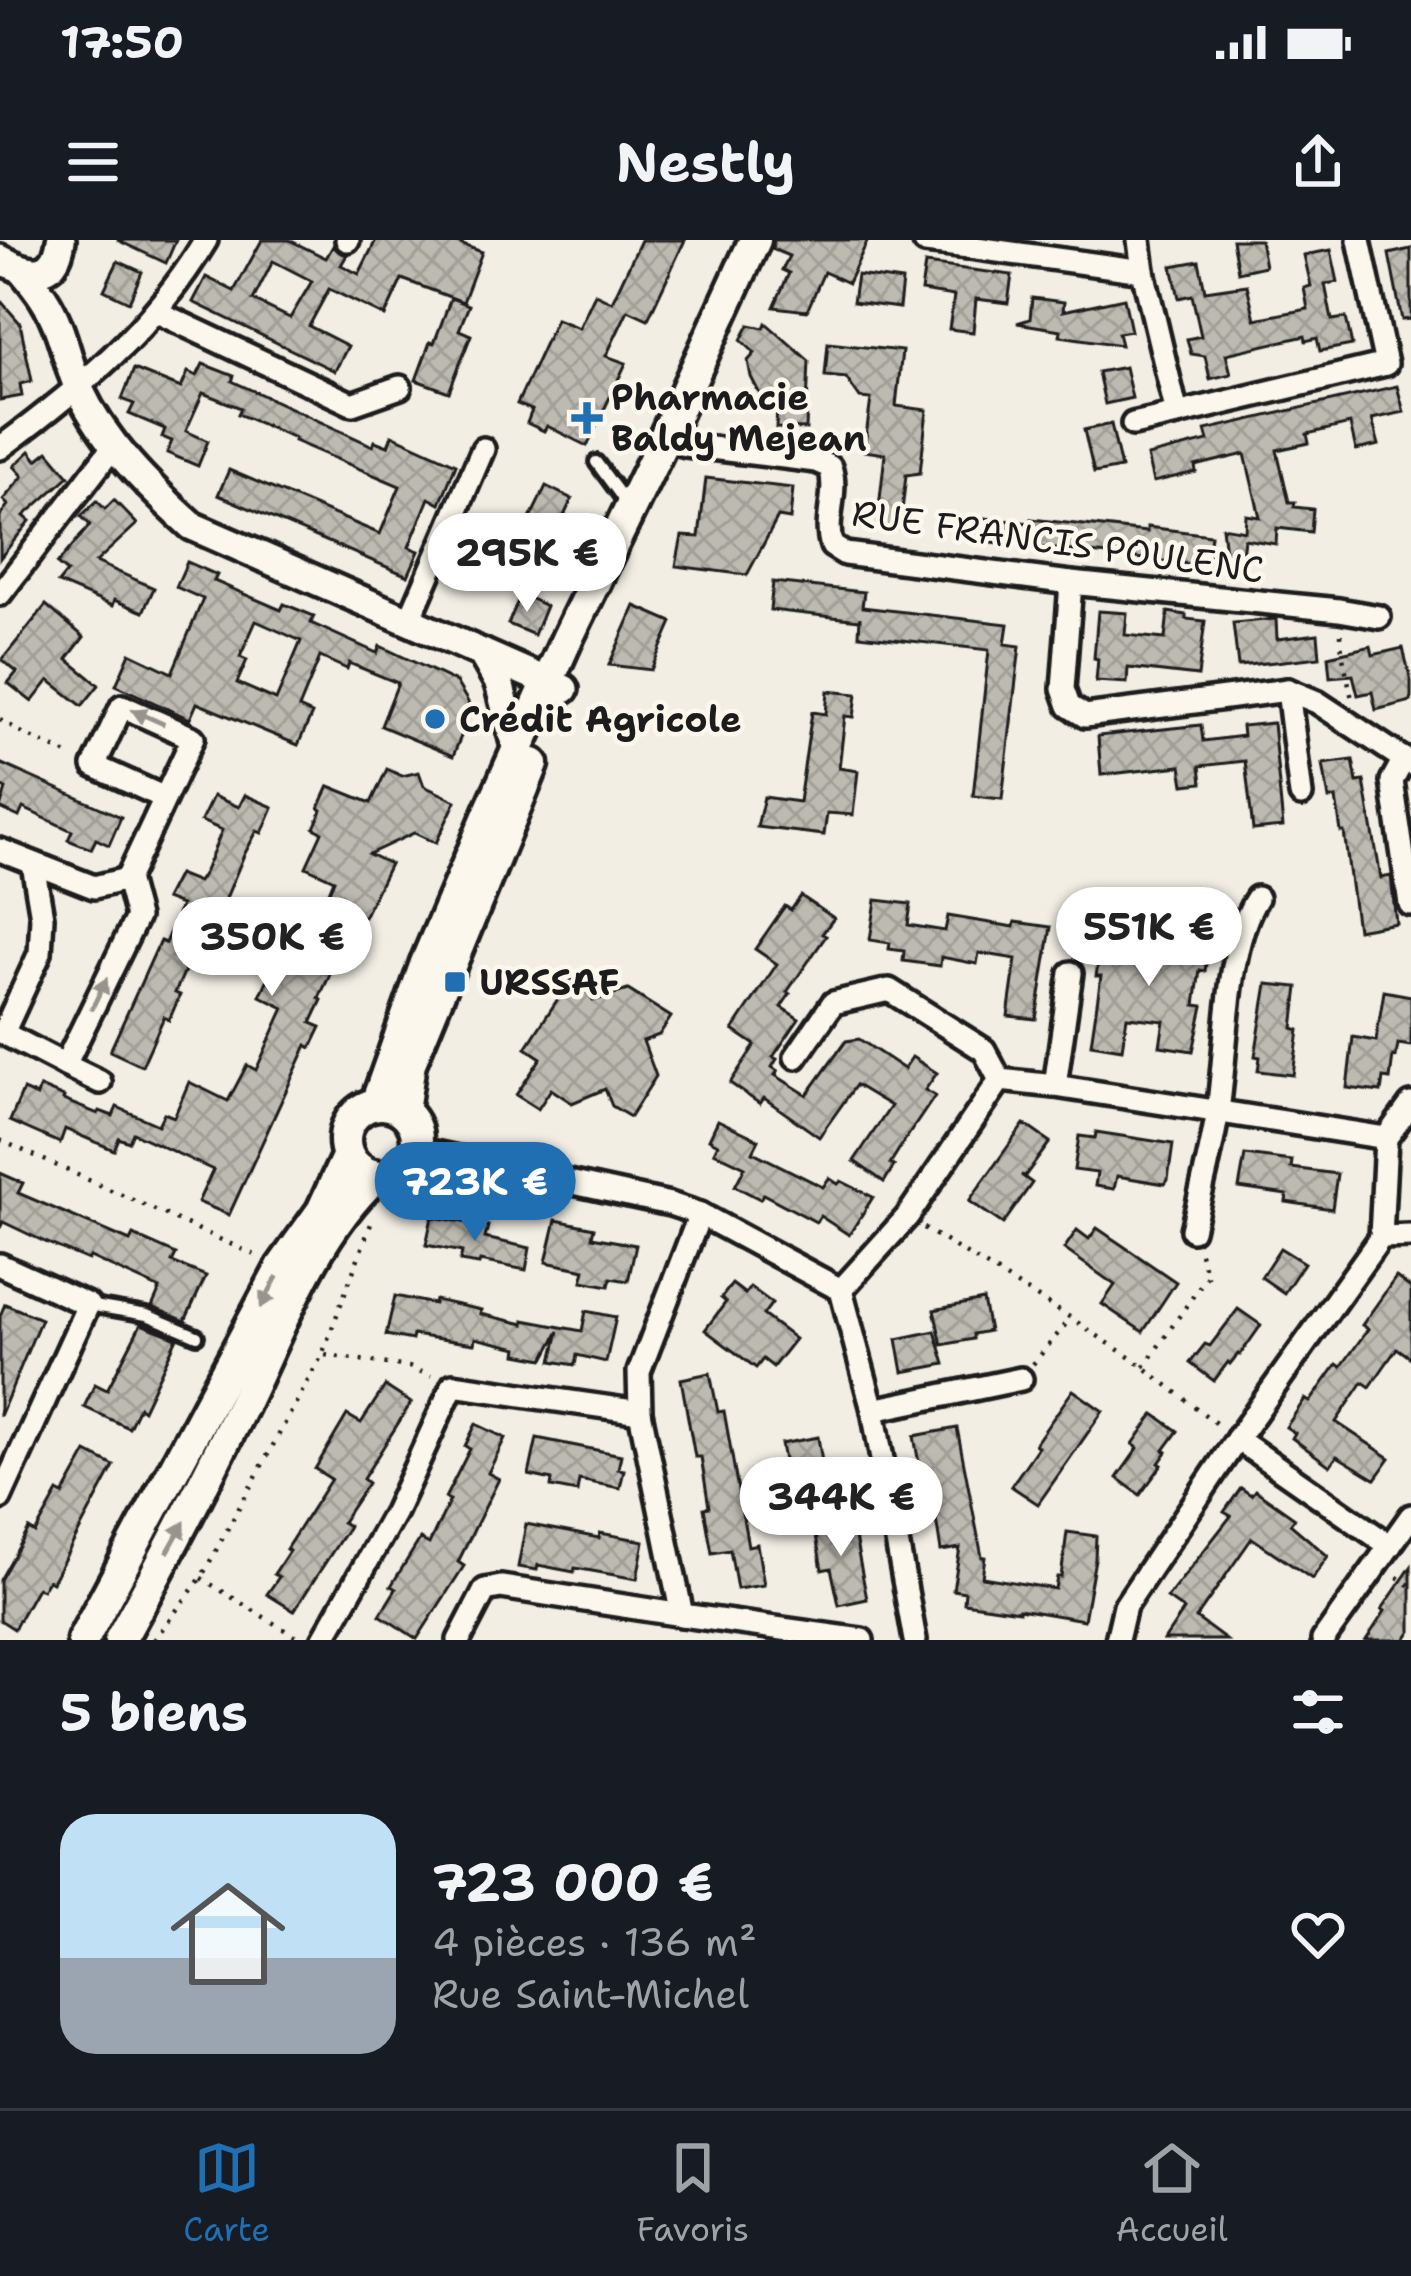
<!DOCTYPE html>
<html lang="fr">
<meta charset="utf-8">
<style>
:root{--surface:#171b24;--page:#20242c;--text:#f1f3f6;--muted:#9ea1a6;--line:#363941;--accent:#1f6fb2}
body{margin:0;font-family:"Shantell Sans",sans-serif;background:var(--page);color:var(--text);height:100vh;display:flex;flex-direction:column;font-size:45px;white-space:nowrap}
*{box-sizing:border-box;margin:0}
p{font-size:39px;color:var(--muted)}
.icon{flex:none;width:66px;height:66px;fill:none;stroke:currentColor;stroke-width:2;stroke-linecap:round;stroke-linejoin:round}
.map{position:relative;height:1400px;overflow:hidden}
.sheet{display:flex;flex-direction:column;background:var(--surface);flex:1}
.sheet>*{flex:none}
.price{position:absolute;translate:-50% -102px;padding:0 27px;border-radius:42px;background:#fff;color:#222;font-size:39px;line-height:78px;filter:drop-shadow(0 3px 6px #0008)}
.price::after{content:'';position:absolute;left:50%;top:72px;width:36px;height:27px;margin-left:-18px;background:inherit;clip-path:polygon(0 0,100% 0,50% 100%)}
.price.current{background:var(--accent);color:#fff}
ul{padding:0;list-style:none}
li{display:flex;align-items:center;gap:36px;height:300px;padding:0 60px}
li span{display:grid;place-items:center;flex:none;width:336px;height:240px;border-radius:36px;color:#555}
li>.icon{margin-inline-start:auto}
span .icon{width:144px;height:144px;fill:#fffc;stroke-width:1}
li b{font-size:51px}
h2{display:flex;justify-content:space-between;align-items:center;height:144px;padding:0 60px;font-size:51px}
.status{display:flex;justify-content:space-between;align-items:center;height:84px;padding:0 60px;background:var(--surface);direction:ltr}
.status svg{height:33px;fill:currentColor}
header{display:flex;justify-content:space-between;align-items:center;height:156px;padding:0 60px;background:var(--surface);font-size:54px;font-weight:700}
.tabs{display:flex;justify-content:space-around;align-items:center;height:168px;border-top:3px solid var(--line);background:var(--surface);font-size:33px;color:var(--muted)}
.tabs a{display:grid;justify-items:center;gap:6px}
.tabs .current{color:var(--accent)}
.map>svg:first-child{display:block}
.building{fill:url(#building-cross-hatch);stroke:#1c1c1c;stroke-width:3;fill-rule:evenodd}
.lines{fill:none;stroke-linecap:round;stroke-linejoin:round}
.service-casing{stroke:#1c1c1c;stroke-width:20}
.minor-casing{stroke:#1c1c1c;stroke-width:30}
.tertiary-casing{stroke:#1c1c1c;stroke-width:36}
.secondary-casing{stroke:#1c1c1c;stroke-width:39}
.path{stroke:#1c1c1c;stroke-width:4.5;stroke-dasharray:3 9;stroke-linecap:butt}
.service{stroke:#fbf7ec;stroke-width:10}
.minor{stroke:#fbf7ec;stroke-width:21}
.tertiary{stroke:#fbf7ec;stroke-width:27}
.secondary{stroke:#fbf7ec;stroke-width:30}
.oneway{fill:#97948e}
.poi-dot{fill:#1f6fb2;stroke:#fbf7ec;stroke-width:4.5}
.labels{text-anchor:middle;stroke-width:9;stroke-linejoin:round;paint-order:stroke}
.poi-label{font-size:36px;font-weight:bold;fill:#1c1c1c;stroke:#fbf7ec;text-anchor:start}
.street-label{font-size:36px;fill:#1c1c1c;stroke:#fbf7ec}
</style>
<div class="status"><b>17:50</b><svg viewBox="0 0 49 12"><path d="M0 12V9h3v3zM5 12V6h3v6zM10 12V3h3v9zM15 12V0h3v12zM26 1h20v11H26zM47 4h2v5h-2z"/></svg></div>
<header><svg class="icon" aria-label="menu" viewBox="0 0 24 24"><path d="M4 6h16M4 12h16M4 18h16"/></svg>Nestly<svg class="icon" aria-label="share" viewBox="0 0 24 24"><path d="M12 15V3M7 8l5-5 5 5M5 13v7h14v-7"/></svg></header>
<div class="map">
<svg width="1411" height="1400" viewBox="0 0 1411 1400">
<defs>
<pattern id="building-cross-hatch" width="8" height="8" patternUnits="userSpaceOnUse" patternTransform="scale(3)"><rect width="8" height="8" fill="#bdbab1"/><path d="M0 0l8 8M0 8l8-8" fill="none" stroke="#a29f98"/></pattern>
</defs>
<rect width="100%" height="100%" fill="#f2eee4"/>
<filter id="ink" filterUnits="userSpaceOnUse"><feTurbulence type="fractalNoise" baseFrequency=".00833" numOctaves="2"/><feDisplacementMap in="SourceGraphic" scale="24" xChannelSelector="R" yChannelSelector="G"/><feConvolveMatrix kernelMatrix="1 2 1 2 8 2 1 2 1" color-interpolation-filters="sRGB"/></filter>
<g filter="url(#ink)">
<g class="building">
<path d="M117,0H176L166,23Z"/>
<path d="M262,0H289L326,18L333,6L339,12L347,15L341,25L359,34L376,0H449L482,12L463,62L402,39L385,76L329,49L309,86L348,106L335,131L193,62L206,37L234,51ZM273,21L312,41L290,78L253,60Z"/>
<path d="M641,0H685L648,79L628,70L606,116L626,123L587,206L547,186L544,191L527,183L532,170L517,164L556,79L579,88L595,54L612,62Z"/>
<path d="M774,0H868L848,43L824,32L807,71L774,67L789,33L782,30L789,16L772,9Z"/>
<path d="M1232,0H1260L1265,26L1238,32Z"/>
<path d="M1411,9V79L1402,80L1389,14Z"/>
<path d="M1331,10L1338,42L1325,44L1332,80L1346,78L1352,105L1320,111L1317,98L1306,101L1305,96L1226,114L1231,134L1210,139L1205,116L1191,114L1187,99L1201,96L1192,55L1179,58L1172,26L1199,21L1205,51L1247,45L1255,79L1308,69L1304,48L1311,46L1304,15Z"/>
<path d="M118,21L142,32L129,62L104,50Z"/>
<path d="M925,24L1012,35L1008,63L976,59L973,92L949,89L954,56L921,51Z"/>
<path d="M857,35L902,41L899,68L853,62Z"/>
<path d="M451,58L469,65L459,90L471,95L449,152L416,140L430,102L434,103Z"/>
<path d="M1032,58L1064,62L1063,71L1124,58L1131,91L1118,93L1121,105L1060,96L1061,90L1017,83L1030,79Z"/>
<path d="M0,60L20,83L32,141L20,144L22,156L0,160Z"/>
<path d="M766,83L809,121L806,189L776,188L777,165L765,164L751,137L748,121L755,113L741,100L749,85L764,88Z"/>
<path d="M828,103L902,111L896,166L927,170L920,233L906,235L900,289L877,286L885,214L864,211L871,159L860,158L846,138L825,136Z"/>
<path d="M203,124L234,136L232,141L373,206L375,201L388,206L392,195L456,224L440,264L429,258L409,307L419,311L408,336L218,255L229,230L380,294L400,246L294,201L295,198L238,174L241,168L203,153L186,191L208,201L198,226L167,213L172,201L162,197L165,189L129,174L134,164L122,159L134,129L181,148L188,132L197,136Z"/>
<path d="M1125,127L1132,158L1105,164L1098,132Z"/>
<path d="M1397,146L1404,172L1372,179L1379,205L1356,210L1350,184L1307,194L1309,203L1277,210L1289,262H1295L1294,267L1313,269L1311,292L1277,288L1276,304L1244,299L1242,315L1225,313L1222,287L1245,291L1246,275L1260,277L1245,214L1195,226L1196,232L1153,242L1147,216L1208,201L1205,190Z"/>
<path d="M1111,184L1121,228L1094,233L1084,190Z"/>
<path d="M30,211L37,220L48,211L69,236L24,276L30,281L0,318V276L8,265L3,260L23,236L14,226Z"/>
<path d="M706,238L793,248L790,279L778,277L747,335L676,326L682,296L699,297Z"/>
<path d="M546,246L572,259L563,278L561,277L555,290L552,288L547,299L525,289Z"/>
<path d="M114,260L137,284L96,322L154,348L143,372L114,360L112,366L58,343L67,332L57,324L90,285L81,276L97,261L105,269Z"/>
<path d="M975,277L1031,283V279L1147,292V287L1211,295L1207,326L973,300Z"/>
<path d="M476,287L531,308L520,336L464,314Z"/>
<path d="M187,322L217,335L214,341L281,370L284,364L314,376L311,383L377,413L380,406L456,442L468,462L470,474L453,516L381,486L398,443L349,423L347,429L320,417L299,468L312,474L298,505L197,463L190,479L116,445L130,413L172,433L203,359L176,347ZM256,381L301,401L276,460L237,443L247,420L240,417Z"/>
<path d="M773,342L864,352L862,367L1008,384L1005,404L1020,406L1002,559L973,556L989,410L859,395L860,377V380L770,370Z"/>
<path d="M521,354L546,366L534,395L508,384Z"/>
<path d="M46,365L84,397L67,419L99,445L82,466L49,440L32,462L8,443L17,432L2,420Z"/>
<path d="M635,366L672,382L651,430L609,425Z"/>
<path d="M1098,371L1127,373L1125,395L1165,399L1168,372L1186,375V379L1205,381L1198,436L1128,428L1127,443L1096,441L1098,419L1094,418Z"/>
<path d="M1276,379L1277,399L1318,394L1320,417L1238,426L1233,383Z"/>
<path d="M1371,406L1373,415L1403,408L1411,441V461L1376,470L1372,452L1358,455L1353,435L1330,437L1328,416Z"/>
<path d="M828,451L857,454L854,477L845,476L839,528L858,531L853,575L827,573L824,595L757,587L764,557L799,562L812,472L826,474Z"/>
<path d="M1273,483L1283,587L1253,590L1245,521L1200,526L1202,543L1184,545L1181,526L1101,535L1098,496L1201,485L1203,501L1243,496L1242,486Z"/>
<path d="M1353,520L1357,542L1364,541L1381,638L1391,636L1396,683L1357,690L1344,592H1341L1336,558L1329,559L1323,524Z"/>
<path d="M0,523L121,577L109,605L96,599L91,609L68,600L72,591L23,568L19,577L0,568L6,549L0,546Z"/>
<path d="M387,529L402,536L419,532L424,546L456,561L436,603L414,593L369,614L390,624L364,677L360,676L342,717L339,715L319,758L322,760L311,783L321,787L311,808L307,805L229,975L198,962L213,930L133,893L129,902L119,898L114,910L65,889L60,903L10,881L23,850L37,856L40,847L64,857L63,860L98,874L100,871L113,876L117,867L158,885L164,873L174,877L189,842L228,861L247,825L256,830L284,768L260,756L284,704L299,709L306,694L311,695L334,640L306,627L322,592L314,588L322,570L319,568L329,546L371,563Z"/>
<path d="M245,555L273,567L262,593L257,591L244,615L211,694L203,690L175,753L180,755L169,780L164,777L142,826L110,811L160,701L165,703L181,665L165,659L178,634L198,642L205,631L222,590L201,581L213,556L239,567Z"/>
<path d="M801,656L834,678L822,694L826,696L787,752L790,754L781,767L799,779L773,817L777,819L772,827L778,831L775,835L807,855L846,801L859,799L904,829L912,817L937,833L925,850L935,856L901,906L890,924L894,926L884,942L854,921L891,866L856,845L819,897L764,858L760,864L730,843L755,805L733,790L777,724L755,709L785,666L791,670Z"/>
<path d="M876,660L911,664L908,685L945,691L948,676L1014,687L1015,682L1051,687L1036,779L1008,776L1016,719L979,713L977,724L941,717L940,726L903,721L904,711L889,709L890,703L870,700Z"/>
<path d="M1156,679L1178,682L1174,705L1208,711L1205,731L1200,730L1195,765L1203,766L1193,811L1160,806L1164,781L1127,777L1122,809L1091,804L1101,736H1096L1102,699L1152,707Z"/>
<path d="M572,737L587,746L593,761L628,750L671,777L659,795L643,801L656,836L630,877L612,866L605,849L572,863L551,849L538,869L516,855L541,818L526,808Z"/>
<path d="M1267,744L1298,747L1293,788L1299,790L1293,835L1258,831L1260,817L1255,816Z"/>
<path d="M1384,751L1411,756V806L1398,804L1396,817L1393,816L1390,839L1383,838L1381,852L1347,848L1353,797L1376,801Z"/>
<path d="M718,880L759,900L753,912L823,947L829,938L838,944L841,941L873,957L849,995L820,976L816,982L763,954L760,959L735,946L745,927L714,912L718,904L709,899Z"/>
<path d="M1024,884L1050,902L1025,936L1021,935L1032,943L1003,984L969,961Z"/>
<path d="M1096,892L1173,904L1168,940L1165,944L1117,936L1114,949L1095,946L1097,933L1074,930L1079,896L1095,898Z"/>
<path d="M1245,915L1292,921L1291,928L1337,934L1332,969L1286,962L1287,955L1239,948Z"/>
<path d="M0,933L23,943L18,953L130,1001L133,995L176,1014L172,1022L206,1036L185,1081L152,1067L160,1049L90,1017L88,1020L45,1002L3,982L0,988Z"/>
<path d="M432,977L488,986L485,998L530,1008L526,1030L480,1021L479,1024L460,1021L462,1012L426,1005Z"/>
<path d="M556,980L594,988L592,997L636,1005L628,1041L611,1038L609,1046L582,1041L585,1030L546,1022Z"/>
<path d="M1097,988L1176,1042L1143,1092L1102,1064L1115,1045L1064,1009L1077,990L1089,999Z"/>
<path d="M1280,1008L1304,1023L1284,1053L1261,1037Z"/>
<path d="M1396,1037L1411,1048V1118L1397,1108L1370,1147L1363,1142L1336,1182L1390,1218L1375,1239L1337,1216L1330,1226L1292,1198L1295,1193L1286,1187L1305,1159L1310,1162L1337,1124L1341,1127L1368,1089L1362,1085Z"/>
<path d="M732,1044L745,1054L750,1047L772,1063L763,1075L795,1099L773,1127L763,1119L756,1128L705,1090L726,1062L721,1058Z"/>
<path d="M395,1056L434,1064L435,1060L481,1070L480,1074L524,1084V1080L582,1091L586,1071L616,1077L606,1122L577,1115L575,1125L552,1121L559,1091L544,1119L517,1114L518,1108L475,1098L474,1104L413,1095L412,1100L386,1095Z"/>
<path d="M983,1060L989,1091L973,1094V1099L942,1105L934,1070Z"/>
<path d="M5,1064L41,1079L0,1176V1076Z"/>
<path d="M1238,1069L1261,1085L1240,1115L1238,1114L1230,1124L1228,1122L1214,1141L1190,1123L1205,1104L1210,1106Z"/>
<path d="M141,1084L177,1098L143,1170L139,1167L129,1188L84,1167L95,1144L107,1150Z"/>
<path d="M935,1091L945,1124L903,1132L897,1099Z"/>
<path d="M710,1133L718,1172L724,1171L748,1306L757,1304L764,1345L737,1349L730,1310L712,1313L704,1268L709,1267L701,1217H695L681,1139Z"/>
<path d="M385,1146L411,1163L363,1239L368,1243L342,1282L349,1286L294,1371L267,1354L279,1337L274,1334L289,1311L286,1309L331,1239L315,1229L347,1175L361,1183Z"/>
<path d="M1073,1150L1103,1171L1038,1264L1011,1246L1038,1207L1035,1204Z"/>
<path d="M1154,1174L1178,1191L1164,1210L1167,1212L1159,1223L1162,1225L1140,1255L1117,1238L1138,1208L1133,1204Z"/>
<path d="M476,1184L505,1198L488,1233L499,1239L458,1322L464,1326L417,1399L380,1375L396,1349L391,1346L420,1299L429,1304L450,1260L445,1258L470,1209L465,1206Z"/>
<path d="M957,1188L982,1317H985L982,1337L1055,1349L1057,1337H1061L1067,1292L1096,1296L1095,1319L1084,1380L1019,1369V1371L964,1363L965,1352L953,1350L960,1308L941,1311L934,1266L927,1263L924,1252L914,1196Z"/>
<path d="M818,1197L825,1241L789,1249L781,1204Z"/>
<path d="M537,1198L621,1215L618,1229L624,1230L620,1248L579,1240L577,1252L551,1247L552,1240L529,1235Z"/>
<path d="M87,1212L114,1226L52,1342L48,1340L42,1350L37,1348L14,1389L0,1380V1340L29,1289L35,1293L58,1252L63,1255Z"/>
<path d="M1241,1248L1251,1255L1255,1250L1295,1278L1290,1284L1328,1316L1312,1339L1252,1298L1196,1378L1226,1400H1164L1184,1370L1167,1358L1231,1276L1224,1272Z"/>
<path d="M851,1277L867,1359L839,1365L831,1328L822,1330L814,1284Z"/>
<path d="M526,1284L599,1298L600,1293L644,1301L637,1339L575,1328L574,1332L538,1325L537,1330L518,1327Z"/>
<path d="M1411,1327V1391L1405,1400H1366L1385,1371L1382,1369Z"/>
</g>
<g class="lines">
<defs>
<g id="service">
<path d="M596,222L621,256L624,264"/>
<path d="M88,1065L147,1075L197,1096"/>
</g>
<g id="minor">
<path d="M347,0H348"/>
<path d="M969,0V7L1143,31"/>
<path d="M1139,0L1143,31L1177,174L1386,124L1359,0"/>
<path d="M925,2L969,7"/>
<path d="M157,72L352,164L400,147"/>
<path d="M1133,184L1177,174"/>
<path d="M664,199L686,205L816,221L830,227C839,253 823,281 832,306L845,314L1071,343L1339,370L1379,377"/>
<path d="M0,208C83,146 152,90 206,0"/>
<path d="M1071,343L1063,449L1069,466L1085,476L1288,450L1317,462L1411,524"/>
<path d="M0,354L113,207"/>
<path d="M409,381L483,209"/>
<path d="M1288,450L1301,555"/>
<path d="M1404,519L1392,541L1410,664"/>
<path d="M0,610L94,647L127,639L193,498L122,466L94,526L165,558"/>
<path d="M33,624L42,677L40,713L3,793L65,825L137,677L127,639"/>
<path d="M796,817L833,763L889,750L984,810L1000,840"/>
<path d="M65,825L100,842"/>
<path d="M1055,846L1071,733"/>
<path d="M416,909L670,964L700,974L841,1050L873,1170L915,1400"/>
<path d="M700,974L639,1132L640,1172L682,1375L862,1400"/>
<path d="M1192,990C1201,950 1212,910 1218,870C1227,812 1226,704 1257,658"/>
<path d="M1381,997L1411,996"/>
<path d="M0,1025L88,1065L0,1258"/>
<path d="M841,1050L907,977L1000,840L1055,846L1386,898"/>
<path d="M873,1170L1021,1139"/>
<path d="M1237,1199L1390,1306"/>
<path d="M323,1400L395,1272L453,1145L640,1172"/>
<path d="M459,1400L485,1350L501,1347L682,1375"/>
<path d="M1117,1400L1125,1366L1237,1199L1381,997L1386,898L1411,864"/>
<path d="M1323,1400L1411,1276"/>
</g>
<g id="tertiary">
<path d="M0,19C27,33 55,43 61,0"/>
<path d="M23,31C38,49 50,65 58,87C66,107 70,129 79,149C104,203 148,246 192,286L564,449"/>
<path d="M482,413L499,443L518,514"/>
</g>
<g id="secondary">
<path d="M376,864L426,723L491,569L567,399L664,199L755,0"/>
<circle cx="381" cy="900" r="36"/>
<path d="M403,871L410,823L533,524"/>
<path d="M83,1400L282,1027L322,971L348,915"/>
<path d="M120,1400C163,1322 204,1244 243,1164C280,1088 313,994 376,936"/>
</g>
</defs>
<use href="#service" class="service-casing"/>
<use href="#minor" class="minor-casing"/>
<use href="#tertiary" class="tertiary-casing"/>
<use href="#secondary" class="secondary-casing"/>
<g class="path">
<path d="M1341,394L1342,412L1352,459"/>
<path d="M0,479L24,494L72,516"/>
<path d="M0,900L257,1016"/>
<path d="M924,988L1071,1078L1144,1127L1218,1185"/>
<path d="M325,1115L409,1127L431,1136"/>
<path d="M1033,1124L1071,1078"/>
<path d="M1144,1127L1207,1036L1199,1010"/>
<path d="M1397,1337L1411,1346"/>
<path d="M201,1338L301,1400"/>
<path d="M154,1400L201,1338L322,1115L372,981"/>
</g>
<use href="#service" class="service"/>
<use href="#minor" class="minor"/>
<use href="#tertiary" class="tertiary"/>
<use href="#secondary" class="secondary"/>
</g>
<defs><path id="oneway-solid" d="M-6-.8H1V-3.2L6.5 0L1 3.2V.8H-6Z" transform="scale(3)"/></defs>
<g class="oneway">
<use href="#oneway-solid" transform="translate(148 477) rotate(-156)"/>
<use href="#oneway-solid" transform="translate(99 754) rotate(-64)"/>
<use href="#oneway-solid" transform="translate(269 1052) rotate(118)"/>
<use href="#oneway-solid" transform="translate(176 1297) rotate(-61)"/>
</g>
</g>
<g class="poi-dot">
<path d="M581 160h12v12h12v12h-12v12h-12v-12h-12v-12h12z"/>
<circle cx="435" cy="479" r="12"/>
<rect x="443" y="730" width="24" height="24" rx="6"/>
</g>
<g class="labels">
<g class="poi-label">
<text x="611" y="170">Pharmacie<tspan x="611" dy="41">Baldy Mejean</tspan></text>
<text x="459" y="492">Crédit Agricole</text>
<text x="479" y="755">URSSAF</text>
</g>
<g class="street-label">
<text transform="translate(1058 301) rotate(8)" y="13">RUE FRANCIS POULENC</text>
</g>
</g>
</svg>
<b class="price" style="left:527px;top:375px">295K €</b>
<b class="price" style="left:1149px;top:749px">551K €</b>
<b class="price" style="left:272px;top:759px">350K €</b>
<b class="price current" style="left:475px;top:1004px">723K €</b>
<b class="price" style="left:841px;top:1319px">344K €</b>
</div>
<section class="sheet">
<h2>5 biens<svg class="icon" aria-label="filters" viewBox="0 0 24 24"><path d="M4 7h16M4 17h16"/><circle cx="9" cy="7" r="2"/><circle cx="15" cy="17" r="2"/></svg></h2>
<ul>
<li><span style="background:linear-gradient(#bfe0f5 60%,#9aa5b1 0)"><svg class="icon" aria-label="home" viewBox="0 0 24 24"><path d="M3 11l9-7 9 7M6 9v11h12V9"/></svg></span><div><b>723 000 €</b><p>4 pièces · 136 m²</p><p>Rue Saint-Michel</p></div><svg class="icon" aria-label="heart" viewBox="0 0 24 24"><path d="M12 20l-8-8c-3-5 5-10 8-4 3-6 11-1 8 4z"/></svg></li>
</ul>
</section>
<nav class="tabs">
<a class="current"><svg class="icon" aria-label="map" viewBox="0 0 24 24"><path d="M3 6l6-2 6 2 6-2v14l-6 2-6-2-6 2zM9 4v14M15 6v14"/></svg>Carte</a>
<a><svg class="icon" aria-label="saved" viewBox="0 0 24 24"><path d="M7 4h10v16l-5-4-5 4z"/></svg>Favoris</a>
<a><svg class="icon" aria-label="home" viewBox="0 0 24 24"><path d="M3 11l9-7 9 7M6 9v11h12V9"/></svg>Accueil</a>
</nav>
